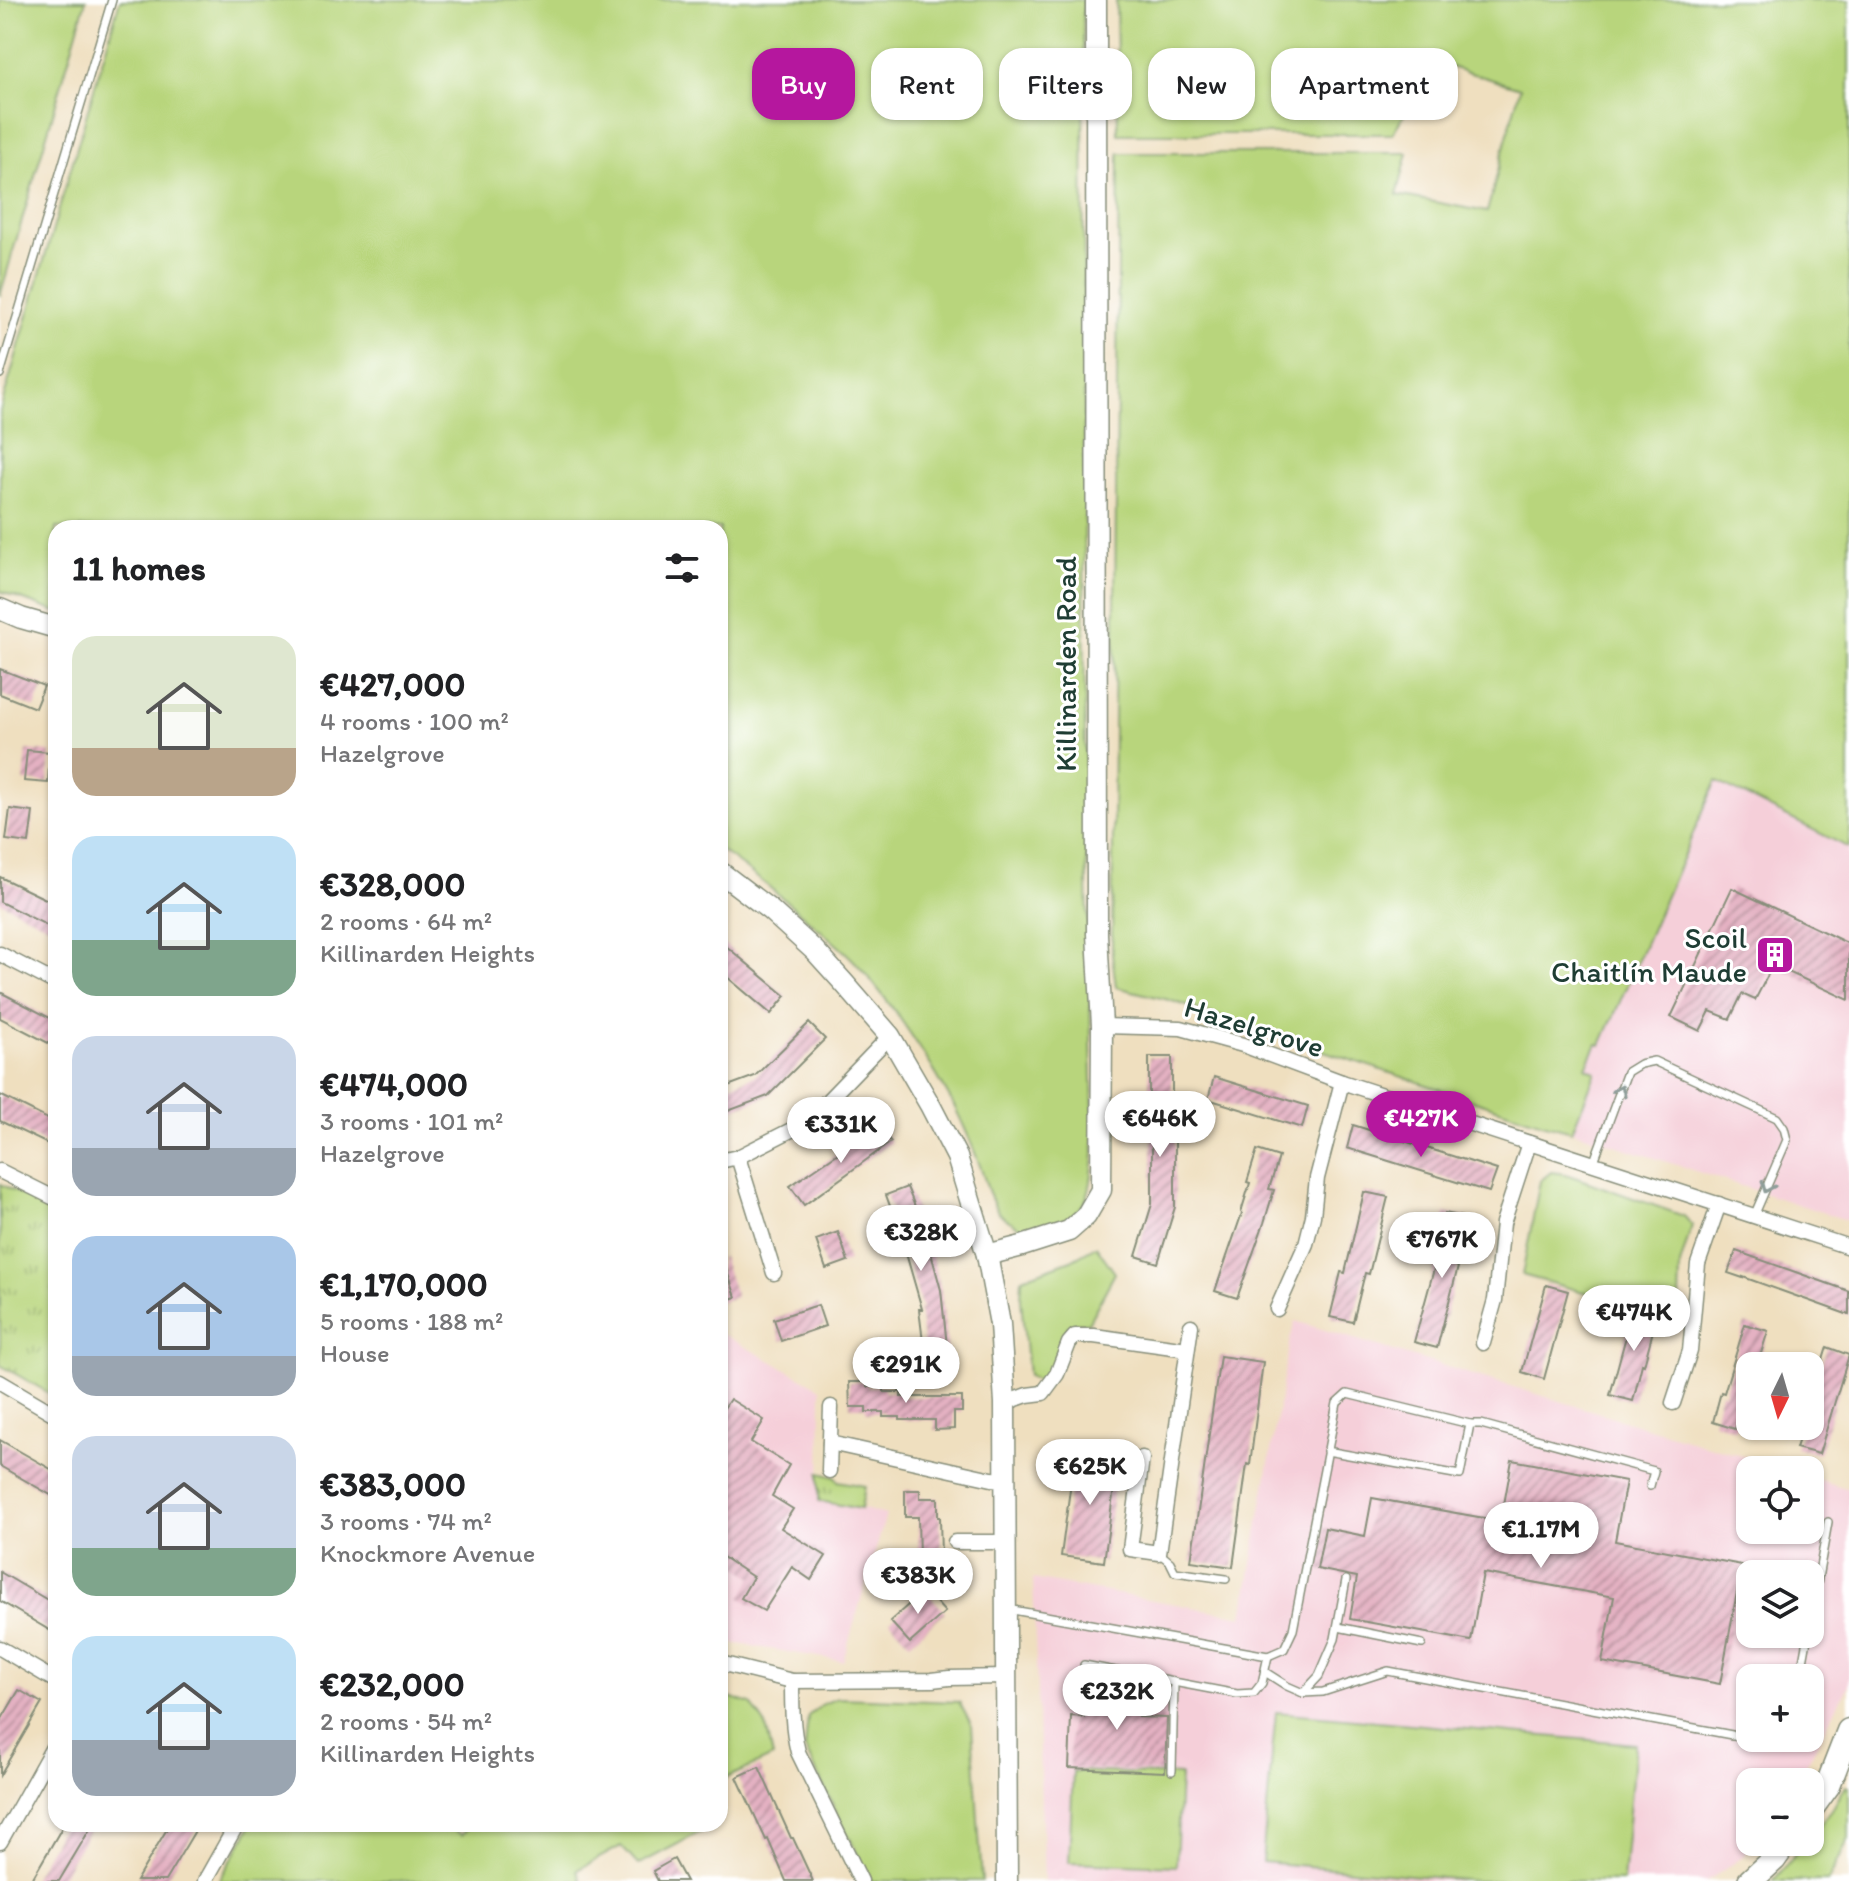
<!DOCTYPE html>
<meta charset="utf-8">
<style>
:root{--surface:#fff;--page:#f2f2f2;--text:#202124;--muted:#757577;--accent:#b5179e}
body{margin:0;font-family:Itim,sans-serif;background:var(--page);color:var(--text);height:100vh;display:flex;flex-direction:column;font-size:30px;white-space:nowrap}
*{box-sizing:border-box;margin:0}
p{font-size:26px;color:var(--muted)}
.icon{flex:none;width:44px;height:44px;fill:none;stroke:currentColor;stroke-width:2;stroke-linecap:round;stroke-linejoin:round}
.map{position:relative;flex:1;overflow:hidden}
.sheet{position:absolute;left:48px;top:520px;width:680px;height:1312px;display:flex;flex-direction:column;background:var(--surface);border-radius:24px;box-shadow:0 2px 6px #0004}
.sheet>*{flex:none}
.top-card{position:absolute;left:752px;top:48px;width:760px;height:72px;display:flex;gap:16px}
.needle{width:52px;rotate:185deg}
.tools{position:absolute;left:1736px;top:1352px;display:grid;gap:16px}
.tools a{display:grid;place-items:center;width:88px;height:88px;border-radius:16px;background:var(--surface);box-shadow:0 2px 6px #0004;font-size:40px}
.price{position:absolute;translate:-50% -68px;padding:0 18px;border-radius:28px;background:#fff;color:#222;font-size:26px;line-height:52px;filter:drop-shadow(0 2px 4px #0008)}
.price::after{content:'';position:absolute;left:50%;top:48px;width:24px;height:18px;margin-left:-12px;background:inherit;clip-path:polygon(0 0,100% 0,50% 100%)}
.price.on{background:var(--accent);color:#fff}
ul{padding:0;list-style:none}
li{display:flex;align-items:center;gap:24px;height:200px;padding:0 24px}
li span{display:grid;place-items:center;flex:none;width:224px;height:160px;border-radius:24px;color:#555}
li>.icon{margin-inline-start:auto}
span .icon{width:96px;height:96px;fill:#fffc;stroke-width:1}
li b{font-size:34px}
h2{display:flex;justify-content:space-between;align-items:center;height:96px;padding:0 24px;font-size:34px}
.chip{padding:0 28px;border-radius:24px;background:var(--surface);box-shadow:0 2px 6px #0004;font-size:28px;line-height:72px}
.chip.on{background:var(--accent);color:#fff}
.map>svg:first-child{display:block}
.built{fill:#f5cfd9;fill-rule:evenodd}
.grass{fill:#b8d57c;stroke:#6c8958;stroke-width:2}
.park{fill:url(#park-tufts);stroke:#6c8958;stroke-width:2}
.building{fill:url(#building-hatch)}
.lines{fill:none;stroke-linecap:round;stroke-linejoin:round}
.lane-casing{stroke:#878e7a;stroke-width:10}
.street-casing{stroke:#878e7a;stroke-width:17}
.secondary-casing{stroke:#878e7a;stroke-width:23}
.primary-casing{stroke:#878e7a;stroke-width:27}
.lane{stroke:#fff;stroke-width:7}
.street{stroke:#fff;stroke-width:14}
.secondary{stroke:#fff;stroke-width:20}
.primary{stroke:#fff;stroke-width:24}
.oneway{stroke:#8f9e9a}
.labels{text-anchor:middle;stroke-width:6;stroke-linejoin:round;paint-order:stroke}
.street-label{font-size:30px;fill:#1f3d34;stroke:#fff}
.poi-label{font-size:30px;fill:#1f3d34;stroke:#fff;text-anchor:end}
</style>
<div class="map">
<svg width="1849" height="1881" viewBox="0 0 1849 1881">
<defs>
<pattern id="park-tufts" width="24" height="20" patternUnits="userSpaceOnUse" patternTransform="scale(2)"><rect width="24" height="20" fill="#b8d57c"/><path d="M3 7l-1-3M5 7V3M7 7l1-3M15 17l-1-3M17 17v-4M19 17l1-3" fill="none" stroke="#95ae66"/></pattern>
<pattern id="building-hatch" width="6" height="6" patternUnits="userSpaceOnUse" patternTransform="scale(2)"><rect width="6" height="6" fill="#e4b1c2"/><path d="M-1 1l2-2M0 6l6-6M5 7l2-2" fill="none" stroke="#b8919e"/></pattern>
</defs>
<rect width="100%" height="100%" fill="#fff"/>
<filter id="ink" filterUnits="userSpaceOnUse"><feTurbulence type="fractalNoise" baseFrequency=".0125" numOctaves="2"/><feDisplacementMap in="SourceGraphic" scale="16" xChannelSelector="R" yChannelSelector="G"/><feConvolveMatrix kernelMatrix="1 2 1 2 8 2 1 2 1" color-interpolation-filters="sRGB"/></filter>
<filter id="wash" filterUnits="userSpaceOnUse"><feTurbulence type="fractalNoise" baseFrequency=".006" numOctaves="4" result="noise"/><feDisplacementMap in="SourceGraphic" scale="32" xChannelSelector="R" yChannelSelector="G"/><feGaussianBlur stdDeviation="1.8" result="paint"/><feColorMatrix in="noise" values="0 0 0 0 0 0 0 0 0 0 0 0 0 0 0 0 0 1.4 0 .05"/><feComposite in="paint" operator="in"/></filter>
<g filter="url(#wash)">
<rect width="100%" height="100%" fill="#efdfbf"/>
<g class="built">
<path d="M1716,781L1849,848V1221L1572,1131L1596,1073L1586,1068L1597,1044L1601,1045Z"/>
<path d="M1295,1321L1788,1470H1750V1530H1810V1477L1849,1489V1684L1797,1782H1750V1842H1754L1743,1857L1707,1881H1044L1033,1579L1243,1616L1289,1344ZM1750,1574H1810V1634H1750ZM1750,1678H1810V1738H1750Z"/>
<path d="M720,1333L821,1388L820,1497L886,1515L843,1661L720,1641Z"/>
</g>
<g class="grass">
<path d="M0,0H86L0,296Z"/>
<path d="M120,0H1083L1085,805L1094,1154C1090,1196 1090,1214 1045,1227C1032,1231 1023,1230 1011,1222C1006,1219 1000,1215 997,1210C990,1200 986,1183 982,1171C972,1144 961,1117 947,1093C921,1047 891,1002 856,963C841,947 823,933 806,918C778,894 751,871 720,850V528H56V612L0,591V411Z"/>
<path d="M1116,0H1849V848L1716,781L1601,1045L1597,1044L1586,1067L1596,1072L1572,1131L1542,1123L1169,1000L1116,987L1112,954L1119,153H1408L1397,195L1487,212L1520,88L1437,63L1392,134H1118Z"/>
<path d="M1551,1172L1566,1174L1684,1216L1692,1225L1680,1265L1679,1304L1658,1299L1598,1296L1522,1275L1540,1181Z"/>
<path d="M1096,1246L1115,1273L1088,1323H1076L1068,1327L1049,1373L1044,1379L1038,1381L1028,1376L1021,1299L1022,1278L1071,1260Z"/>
<path d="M720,1694L751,1704L766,1726L773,1757L720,1781Z"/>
<path d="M837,1698L959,1702L972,1726L982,1881H871L805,1749L808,1716L823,1704Z"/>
<path d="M1276,1712L1635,1744L1623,1881H1476L1262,1862Z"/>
<path d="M1073,1771L1180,1775L1176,1866L1069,1862Z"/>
<path d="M1846,1785L1849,1786V1838L1828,1881H1773L1806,1842H1810V1837L1833,1808Z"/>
<path d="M252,1824H444L462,1835L471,1824H706L708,1828L638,1865L621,1846L577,1870L581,1881H219Z"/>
</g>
<g class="park">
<path d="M0,1184L56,1211V1397L0,1365Z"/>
<path d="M819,1473L835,1477L838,1481L865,1486L861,1509L819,1501Z"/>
</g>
<g id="blocks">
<g class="building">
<path d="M0,669L44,686L35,708L0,694Z"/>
<path d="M27,750L50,752L48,783L24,781Z"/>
<path d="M10,809L33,812L29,843L6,840Z"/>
<path d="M0,877L56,904V930L0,902Z"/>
<path d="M1732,888L1849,944V1000L1773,965L1755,1000L1742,994L1730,1019L1710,1011L1700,1031L1671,1017Z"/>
<path d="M720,941L786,996L771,1014L720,971Z"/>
<path d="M0,992L56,1021V1047L0,1018Z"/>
<path d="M809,1023L825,1039L768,1096L720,1114V1089L755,1076Z"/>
<path d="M1149,1057H1172V1127H1175V1207L1158,1263L1136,1256L1152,1204V1118H1149Z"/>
<path d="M1214,1077L1308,1106L1302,1128L1208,1099Z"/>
<path d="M0,1095L56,1123V1148L0,1121Z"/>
<path d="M877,1123L891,1142L804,1205L790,1186L853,1143Z"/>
<path d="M1353,1125L1497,1170L1489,1192L1347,1148Z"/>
<path d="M1257,1150L1279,1157L1269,1189L1274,1190L1264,1223L1237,1298L1215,1291L1242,1213L1241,1212L1250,1183L1247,1182Z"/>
<path d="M907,1187L925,1231L941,1290L948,1355L925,1358L919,1309H922L901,1236L886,1195Z"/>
<path d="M1364,1192L1388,1197L1369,1274L1365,1273L1353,1322L1330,1317L1341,1272L1345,1273Z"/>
<path d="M1445,1213L1468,1218L1456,1266L1458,1267L1437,1348L1414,1342L1437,1258L1434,1257Z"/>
<path d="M838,1232L848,1261L826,1269L816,1240Z"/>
<path d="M1736,1251L1849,1291V1315L1743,1277V1278L1728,1273Z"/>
<path d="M720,1257H722L736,1297L720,1302Z"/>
<path d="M1546,1285L1568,1291L1544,1379L1522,1372Z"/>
<path d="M818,1305L825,1326L781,1341L774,1319Z"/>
<path d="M1634,1305L1657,1308L1655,1323L1644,1365L1642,1364L1633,1401L1610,1395L1628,1329L1631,1330Z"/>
<path d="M1745,1324L1768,1331L1757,1366H1750V1394L1746,1393L1735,1429L1713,1422L1721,1392L1724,1393Z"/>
<path d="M1827,1347L1849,1355L1819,1454L1796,1448L1803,1426H1810V1402Z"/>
<path d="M1220,1356L1263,1362L1250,1465L1247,1464L1233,1567L1191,1561Z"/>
<path d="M849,1382H867V1387L884,1386V1392H901V1397H962V1412H954V1429L935,1430V1420H900V1417H883V1412H866V1407H850Z"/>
<path d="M730,1399L764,1420L751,1442L789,1465L772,1496L793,1509L781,1528L826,1556L811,1580L792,1567L764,1611L741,1598L753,1577L720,1555V1414Z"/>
<path d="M0,1440L56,1472V1498L0,1466Z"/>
<path d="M1075,1452L1118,1458L1104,1562L1061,1556Z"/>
<path d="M1512,1460L1626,1481L1615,1541L1742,1565L1720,1684L1602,1662L1614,1597L1483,1573L1471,1641L1350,1619L1357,1577L1317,1569L1325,1528L1365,1536L1372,1498L1501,1521Z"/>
<path d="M905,1490H920V1498H938V1517H940L941,1556L919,1557L918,1517H905Z"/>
<path d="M0,1572L56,1605V1634L0,1601Z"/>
<path d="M925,1590L945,1612L910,1643L890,1621Z"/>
<path d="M1086,1681L1140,1683L1138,1717L1167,1718L1165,1772L1069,1768L1071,1716L1084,1717Z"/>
<path d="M19,1690L42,1703L0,1775V1722Z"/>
<path d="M759,1767L791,1838H793L813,1881H786L768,1839L766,1840L737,1777Z"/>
<path d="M64,1824H93L59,1881H31Z"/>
<path d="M170,1824H199L165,1881H136Z"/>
<path d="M674,1859L686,1881H658L653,1871Z"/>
</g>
</g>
</g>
<g filter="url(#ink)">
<use href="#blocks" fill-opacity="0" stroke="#878e7a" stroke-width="2"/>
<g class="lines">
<defs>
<g id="lane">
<path d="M0,374L112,0"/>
<path d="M1593,1164L1627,1072L1640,1064L1654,1061L1777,1118L1784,1128L1787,1140L1754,1216"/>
<path d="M1470,1424H1481L1654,1471L1650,1486"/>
<path d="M1159,1553L1170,1562L1175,1572L1226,1579"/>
<path d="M1007,1609L1268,1656L1284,1649L1293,1630L1337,1403L1347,1394L1470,1424L1460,1475L1327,1451"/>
<path d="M1810,1623L1828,1522"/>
<path d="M1338,1627L1422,1644"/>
<path d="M1084,1665L1237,1694L1254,1693L1262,1683L1268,1656"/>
<path d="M1265,1672L1287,1686L1303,1693L1323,1692L1388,1671L1732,1735L1750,1736"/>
<path d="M1800,1678L1808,1634"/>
<path d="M1303,1693L1319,1676L1335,1639L1346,1580"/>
<path d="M1172,1771L1174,1682"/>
</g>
<g id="street">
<path d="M0,954L56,983"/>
<path d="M1102,1026L1181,1028L1243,1045L1342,1082L1849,1247"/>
<path d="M738,1157L774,1273"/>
<path d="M720,1161L738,1157L807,1122L890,1036"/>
<path d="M0,1171L56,1199"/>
<path d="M1277,1309L1306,1244L1313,1216L1317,1178L1342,1082"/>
<path d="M1483,1343L1495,1300L1503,1223L1529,1143"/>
<path d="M0,1382L56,1415"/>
<path d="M1005,1403L1027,1395L1043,1393L1057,1374L1069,1343L1075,1336H1094L1187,1349"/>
<path d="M1673,1403L1690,1351L1698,1264L1719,1204"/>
<path d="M830,1443L992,1479L1005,1480"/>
<path d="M1142,1458L1130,1549L1159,1553L1191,1326"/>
<path d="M829,1471L831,1407"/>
<path d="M955,1542H1005"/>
<path d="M0,1648L56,1681"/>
<path d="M720,1663L792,1681L932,1680L949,1678L1006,1677"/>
<path d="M792,1681C792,1705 792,1728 798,1752L861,1881"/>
<path d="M0,1842L56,1742"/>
<path d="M205,1881L237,1824"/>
</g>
<g id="secondary">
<path d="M0,609L21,618L56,628"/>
<path d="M720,872L770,910L815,951L844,983L890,1036L930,1105L957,1157L987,1255L1000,1324L1005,1403L1007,1881"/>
<path d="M987,1255L1022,1246L1069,1231L1086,1216L1101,1190L1102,1026L1097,934L1096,0"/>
</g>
<g id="primary">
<path d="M1810,1810L1828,1785L1849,1731"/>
<path d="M1750,1881L1774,1859L1786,1842"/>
</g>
</defs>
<use href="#lane" class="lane-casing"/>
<use href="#street" class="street-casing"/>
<use href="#secondary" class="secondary-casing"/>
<use href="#primary" class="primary-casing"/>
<use href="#lane" class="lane"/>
<use href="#street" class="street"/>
<use href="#secondary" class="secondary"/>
<use href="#primary" class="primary"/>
</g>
<defs><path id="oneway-chevron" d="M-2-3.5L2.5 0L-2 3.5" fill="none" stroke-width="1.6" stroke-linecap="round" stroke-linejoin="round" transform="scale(2)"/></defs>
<g class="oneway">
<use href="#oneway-chevron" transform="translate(1620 1090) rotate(-70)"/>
<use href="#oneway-chevron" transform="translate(1767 1187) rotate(113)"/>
</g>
</g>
<defs>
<symbol id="building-square" viewBox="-11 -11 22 22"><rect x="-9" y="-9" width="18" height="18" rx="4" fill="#b5179e" stroke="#fff"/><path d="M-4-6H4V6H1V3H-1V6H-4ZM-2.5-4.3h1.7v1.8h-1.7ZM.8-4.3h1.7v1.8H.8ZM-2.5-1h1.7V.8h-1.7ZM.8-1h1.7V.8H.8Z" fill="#fff"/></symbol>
</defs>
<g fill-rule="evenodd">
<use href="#building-square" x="1753" y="933" width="44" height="44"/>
</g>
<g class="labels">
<g class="street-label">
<text transform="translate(1066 664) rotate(-90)" y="10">Killinarden Road</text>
<text transform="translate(1254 1027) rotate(17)" y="10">Hazelgrove</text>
</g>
<g class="poi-label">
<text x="1747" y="948">Scoil<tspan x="1747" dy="34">Chaitlín Maude</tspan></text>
</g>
</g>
</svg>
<div class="tools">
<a><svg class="needle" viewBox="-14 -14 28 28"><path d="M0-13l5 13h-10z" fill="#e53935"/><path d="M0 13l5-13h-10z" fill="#757577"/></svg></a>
<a><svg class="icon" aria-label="locate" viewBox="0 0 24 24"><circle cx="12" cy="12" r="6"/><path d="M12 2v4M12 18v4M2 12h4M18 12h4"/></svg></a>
<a><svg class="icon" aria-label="layers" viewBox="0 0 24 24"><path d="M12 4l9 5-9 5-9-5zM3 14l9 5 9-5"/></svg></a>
<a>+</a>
<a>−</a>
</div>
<b class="price" style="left:1160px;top:1159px">€646K</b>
<b class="price on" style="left:1421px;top:1159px">€427K</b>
<b class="price" style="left:841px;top:1165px">€331K</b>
<b class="price" style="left:921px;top:1273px">€328K</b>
<b class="price" style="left:1442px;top:1280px">€767K</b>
<b class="price" style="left:1634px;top:1353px">€474K</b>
<b class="price" style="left:906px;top:1405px">€291K</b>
<b class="price" style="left:1090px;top:1507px">€625K</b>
<b class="price" style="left:1541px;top:1570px">€1.17M</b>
<b class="price" style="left:918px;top:1616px">€383K</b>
<b class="price" style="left:1117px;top:1732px">€232K</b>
<div class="top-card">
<a class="chip on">Buy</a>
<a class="chip">Rent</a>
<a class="chip">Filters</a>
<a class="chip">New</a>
<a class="chip">Apartment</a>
</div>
<section class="sheet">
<h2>11 homes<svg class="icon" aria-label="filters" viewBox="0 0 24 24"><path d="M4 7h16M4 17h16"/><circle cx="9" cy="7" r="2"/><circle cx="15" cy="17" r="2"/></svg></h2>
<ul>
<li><span style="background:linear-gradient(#dfe7d0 70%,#b9a48a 0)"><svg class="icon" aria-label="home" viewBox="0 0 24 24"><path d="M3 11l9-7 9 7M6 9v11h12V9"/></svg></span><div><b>€427,000</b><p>4 rooms · 100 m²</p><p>Hazelgrove</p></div></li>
<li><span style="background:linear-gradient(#bfe0f5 65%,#7fa58c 0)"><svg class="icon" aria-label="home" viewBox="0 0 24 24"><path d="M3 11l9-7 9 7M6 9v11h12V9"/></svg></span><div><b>€328,000</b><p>2 rooms · 64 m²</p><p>Killinarden Heights</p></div></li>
<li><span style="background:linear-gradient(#c9d6e8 70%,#9aa5b1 0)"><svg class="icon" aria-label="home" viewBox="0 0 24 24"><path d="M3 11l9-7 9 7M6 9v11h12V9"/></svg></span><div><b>€474,000</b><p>3 rooms · 101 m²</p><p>Hazelgrove</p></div></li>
<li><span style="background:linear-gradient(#a9c7e8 75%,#9aa5b1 0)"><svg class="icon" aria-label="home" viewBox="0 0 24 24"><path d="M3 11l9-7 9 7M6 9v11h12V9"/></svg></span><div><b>€1,170,000</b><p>5 rooms · 188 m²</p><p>House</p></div></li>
<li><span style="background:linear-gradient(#c9d6e8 70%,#7fa58c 0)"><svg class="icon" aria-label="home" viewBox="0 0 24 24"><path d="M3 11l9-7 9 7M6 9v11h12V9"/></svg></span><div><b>€383,000</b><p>3 rooms · 74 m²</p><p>Knockmore Avenue</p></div></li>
<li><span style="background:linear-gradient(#bfe0f5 65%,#9aa5b1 0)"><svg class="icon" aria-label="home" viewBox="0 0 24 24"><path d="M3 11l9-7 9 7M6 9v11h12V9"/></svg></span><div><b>€232,000</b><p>2 rooms · 54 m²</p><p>Killinarden Heights</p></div></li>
</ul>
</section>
</div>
